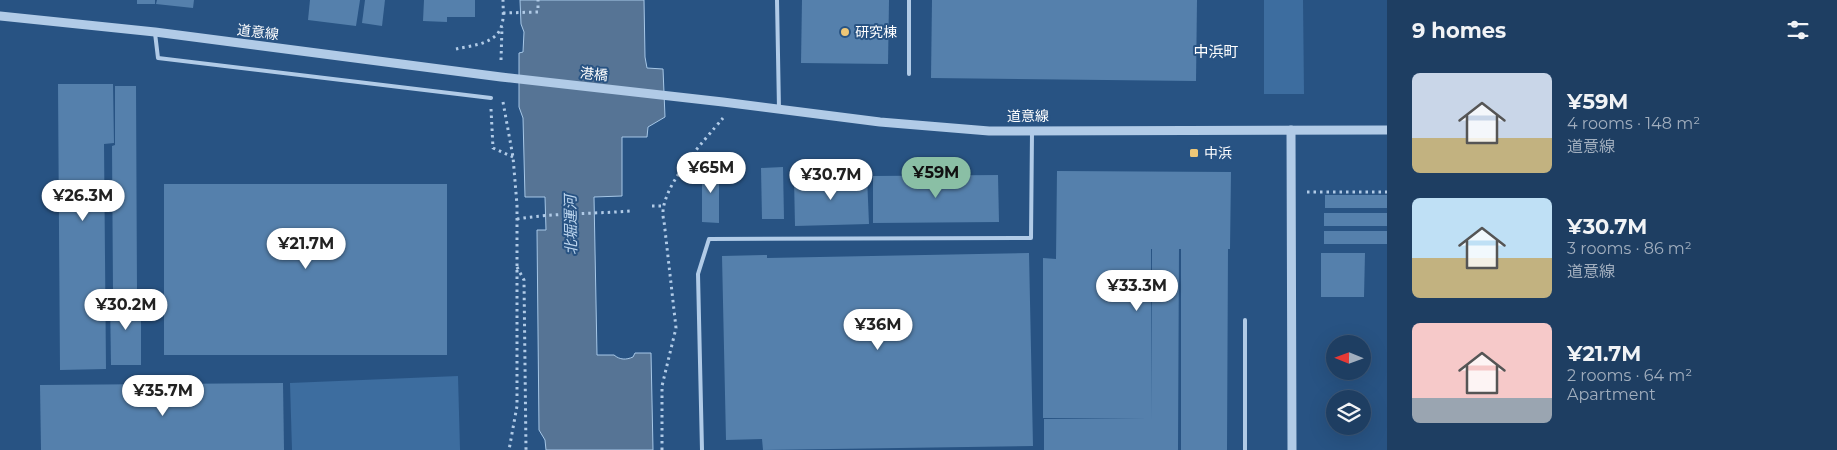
<!DOCTYPE html>
<meta charset="utf-8">
<style>
:root{--surface:#1e3e62;--page:#2b496b;--text:#f1f3f6;--muted:#a1aebe;--line:#3c5777;--accent:#8abfa5}
body{margin:0;font-family:Montserrat,"Noto Sans JP",sans-serif;background:var(--page);color:var(--text);height:100vh;display:flex;flex-direction:column;font-size:19px;white-space:nowrap}
*{box-sizing:border-box;margin:0}
p{font-size:16px;color:var(--muted)}
.icon{flex:none;width:28px;height:28px;fill:none;stroke:currentColor;stroke-width:2;stroke-linecap:round;stroke-linejoin:round}
.map{position:relative;flex:1;overflow:hidden}
.panel{display:flex;flex-direction:column;background:var(--surface);width:450px}
.panel>*{flex:none}
.needle{width:32px;rotate:271deg}
.buttons{position:absolute;left:1326px;top:335px;display:grid;gap:10px}
.buttons a{display:grid;place-items:center;width:45px;height:45px;border-radius:50%;background:var(--surface);box-shadow:0 5px 20px #0002,0 0 0 1px var(--line);font-size:25px}
.price{position:absolute;translate:-50% -42px;padding:0 11px;border-radius:18px;background:#fff;color:#222;font-size:16px;line-height:32px;filter:drop-shadow(0 1px 2px #0008)}
.price::after{content:'';position:absolute;left:50%;top:30px;width:15px;height:11px;margin-left:-8px;background:inherit;clip-path:polygon(0 0,100% 0,50% 100%)}
.price.on{background:var(--accent);color:#111}
ul{padding:0;list-style:none}
li{display:flex;align-items:center;gap:15px;height:125px;padding:0 25px}
li span{display:grid;place-items:center;flex:none;width:140px;height:100px;border-radius:8px;color:#555}
li>.icon{margin-inline-start:auto}
span .icon{width:60px;height:60px;fill:#fffc;stroke-width:1}
li b{font-size:21px}
h2{display:flex;justify-content:space-between;align-items:center;height:60px;padding:0 25px;font-size:21px}
main{display:flex;flex:1;min-height:0}
.map>svg:first-child{display:block}
.green{fill:#3d6d9f}
.water{fill:#567495;stroke:#a6c7e7}
.building{fill:#5580ac;fill-rule:evenodd}
.lines{fill:none;stroke-linecap:round;stroke-linejoin:round}
.path{stroke:#b1cbe7;stroke-width:3;stroke-dasharray:2.5 4;stroke-linecap:butt}
.service{stroke:#b1cbe7;stroke-width:4}
.tertiary{stroke:#b1cbe7;stroke-width:9}
.poi-dot{fill:#eec777;stroke:#285383;stroke-width:2}
.labels{text-anchor:middle;stroke-width:4;stroke-linejoin:round;paint-order:stroke}
.street-label{font-size:14px;fill:#fff;stroke:#285383}
.poi-label{font-size:14px;fill:#fff;stroke:#285383;text-anchor:start}
.neighbourhood-label{font-size:15px;fill:#fff;stroke:#285383}
.water-label{font-size:15px;font-style:italic;fill:#bcd5ee;stroke:#285383}
</style>
<main>
<div class="map">
<svg width="1387" height="450" viewBox="0 0 1387 450">
<rect width="100%" height="100%" fill="#285383"/>
<g class="green">
<path d="M1264,0H1303L1304,94H1264Z"/>
<path d="M458,376L460,450H292L290,383Z"/>
</g>
<path class="water" d="M520,0H644L645,57L647,68L663,69L665,117L648,127L647,137H622V196L594,197L597,355H614C620,360 626,360 633,357L635,353H651L653,450H546L545,440L539,430L537,230H546L545,197H525L523,118L519,107V53L523,52L524,32L521,24Z"/>
<g class="building">
<rect x="137" y="0" width="18" height="4"/>
<path d="M157,0H194L193,8L156,4Z"/>
<path d="M310,0H360L356,26L308,20Z"/>
<path d="M365,0H385L382,26L362,23Z"/>
<path d="M424,0H475V17H447V22L423,21Z"/>
<path d="M802,0H889L888,64L801,63Z"/>
<path d="M932,0H1197L1196,81L931,78Z"/>
<path d="M58,84H113L114,143L104,144L106,369L60,370Z"/>
<path d="M115,86H136L137,292H113L112,146L115,145Z"/>
<path d="M702,165H719V223L702,222Z"/>
<path d="M783,167L784,219H762L761,168Z"/>
<path d="M1057,171L1231,172L1230,249H1228L1227,450H1181V249H1179L1178,450H1044V419H1147L1043,418V258L1056,259ZM1151,249H1152L1151,419Z"/>
<path d="M998,175L999,222L873,223V176Z"/>
<path d="M867,176L869,224L795,226L794,178Z"/>
<rect x="164" y="184" width="283" height="171"/>
<rect x="1325" y="195" width="62" height="13"/>
<rect x="1324" y="213" width="63" height="13"/>
<rect x="1324" y="231" width="63" height="13"/>
<path d="M1029,253L1033,446L763,450L762,439L726,440L722,256L767,255V258Z"/>
<path d="M1321,253H1365L1364,297H1321Z"/>
<path d="M110,297H141V365H111Z"/>
<path d="M283,383L284,450H41L40,385Z"/>
</g>
<g class="lines">
<g class="path">
<path d="M503,13L538,12V0"/>
<path d="M456,49C473,45 498,44 502,24C504,17 503,8 503,0"/>
<path d="M501,60L502,27"/>
<path d="M503,102L513,157L517,205V406L509,450"/>
<path d="M491,109L493,148L513,157"/>
<path d="M1307,192H1387"/>
<path d="M652,206H664"/>
<path d="M517,219C554,213 592,214 630,211"/>
<path d="M517,267L524,280L526,450"/>
<path d="M662,450V386L676,328L664,221C655,192 705,140 723,118"/>
</g>
<g class="service">
<path d="M777,0L779,109"/>
<path d="M155,33L158,58L491,98"/>
<path d="M909,74V0"/>
<path d="M702,450L698,274L709,239L1031,238L1032,132"/>
<path d="M1245,450V320"/>
</g>
<g class="tertiary">
<path d="M0,16L155,32L501,77L723,102L880,122L989,131L1387,130"/>
<path d="M1291,130L1292,450"/>
</g>
</g>
<g class="poi-dot">
<circle cx="845" cy="32" r="5"/>
<rect x="1189" y="148" width="10" height="10" rx="2.5"/>
</g>
<g class="labels">
<g class="street-label">
<text transform="translate(258 32) rotate(7)" y="5">道意線</text>
<text transform="translate(594 74) rotate(6)" y="5">港橋</text>
<text transform="translate(1028 116) rotate(-1)" y="5">道意線</text>
</g>
<g class="poi-label">
<text x="855" y="37">研究棟</text>
<text x="1204" y="158">中浜</text>
</g>
<g class="neighbourhood-label">
<text x="1216" y="57">中浜町</text>
</g>
<g class="water-label">
<text transform="translate(571 225) rotate(-91)" y="5">北堀運河</text>
</g>
</g>
</svg>
<div class="buttons">
<a><svg class="needle" viewBox="-14 -14 28 28"><path d="M0-13l5 13h-10z" fill="#e53935"/><path d="M0 13l5-13h-10z" fill="#a1aebe"/></svg></a>
<a><svg class="icon" aria-label="layers" viewBox="0 0 24 24"><path d="M12 4l9 5-9 5-9-5zM3 14l9 5 9-5"/></svg></a>
</div>
<b class="price" style="left:711px;top:194px">¥65M</b>
<b class="price on" style="left:936px;top:199px">¥59M</b>
<b class="price" style="left:831px;top:201px">¥30.7M</b>
<b class="price" style="left:83px;top:222px">¥26.3M</b>
<b class="price" style="left:306px;top:270px">¥21.7M</b>
<b class="price" style="left:1137px;top:312px">¥33.3M</b>
<b class="price" style="left:126px;top:331px">¥30.2M</b>
<b class="price" style="left:878px;top:351px">¥36M</b>
<b class="price" style="left:163px;top:417px">¥35.7M</b>
</div>
<section class="panel">
<h2>9 homes<svg class="icon" aria-label="filters" viewBox="0 0 24 24"><path d="M4 7h16M4 17h16"/><circle cx="9" cy="7" r="2"/><circle cx="15" cy="17" r="2"/></svg></h2>
<ul>
<li><span style="background:linear-gradient(#c9d6e8 65%,#c2b280 0)"><svg class="icon" aria-label="home" viewBox="0 0 24 24"><path d="M3 11l9-7 9 7M6 9v11h12V9"/></svg></span><div><b>¥59M</b><p>4 rooms · 148 m²</p><p>道意線</p></div></li>
<li><span style="background:linear-gradient(#bfe0f5 60%,#c2b280 0)"><svg class="icon" aria-label="home" viewBox="0 0 24 24"><path d="M3 11l9-7 9 7M6 9v11h12V9"/></svg></span><div><b>¥30.7M</b><p>3 rooms · 86 m²</p><p>道意線</p></div></li>
<li><span style="background:linear-gradient(#f6c9c9 75%,#9aa5b1 0)"><svg class="icon" aria-label="home" viewBox="0 0 24 24"><path d="M3 11l9-7 9 7M6 9v11h12V9"/></svg></span><div><b>¥21.7M</b><p>2 rooms · 64 m²</p><p>Apartment</p></div></li>
</ul>
</section>
</main>
